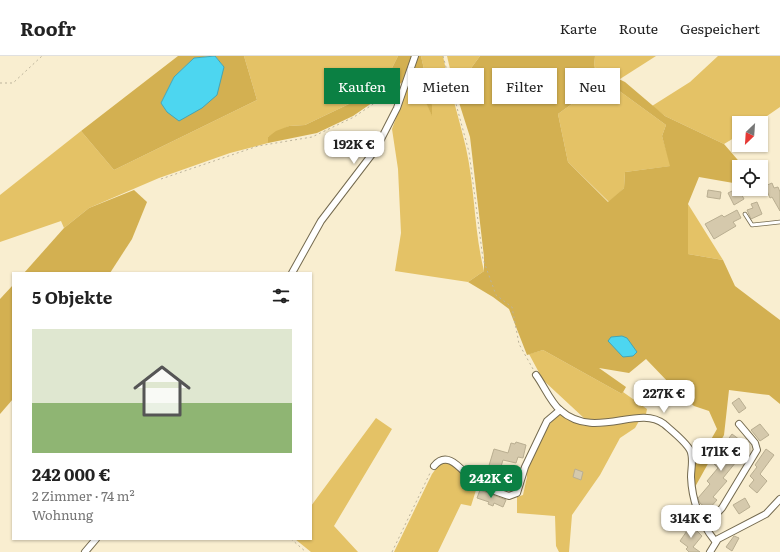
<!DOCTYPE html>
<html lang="de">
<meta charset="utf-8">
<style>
:root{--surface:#fff;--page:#f6f6f6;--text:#222;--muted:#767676;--line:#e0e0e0;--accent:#0b8043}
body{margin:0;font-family:Literata,serif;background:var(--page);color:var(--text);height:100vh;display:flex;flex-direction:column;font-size:15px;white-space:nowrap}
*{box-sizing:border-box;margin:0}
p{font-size:13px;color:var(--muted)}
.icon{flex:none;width:22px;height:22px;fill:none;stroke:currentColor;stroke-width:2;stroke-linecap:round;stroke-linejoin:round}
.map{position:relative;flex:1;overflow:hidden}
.sheet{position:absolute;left:12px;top:216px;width:300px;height:268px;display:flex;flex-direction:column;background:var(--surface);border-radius:0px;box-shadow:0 1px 3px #0004}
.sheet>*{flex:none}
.guide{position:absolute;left:324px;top:12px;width:380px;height:36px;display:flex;gap:8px}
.needle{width:26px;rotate:205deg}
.fabs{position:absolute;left:732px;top:60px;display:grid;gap:8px}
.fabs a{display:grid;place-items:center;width:36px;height:36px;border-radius:0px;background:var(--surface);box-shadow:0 1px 3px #0004;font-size:20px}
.price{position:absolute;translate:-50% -34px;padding:0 9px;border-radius:8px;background:#fff;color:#222;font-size:13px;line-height:26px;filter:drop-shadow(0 1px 2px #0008)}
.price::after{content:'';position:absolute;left:50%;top:24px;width:12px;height:9px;margin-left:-6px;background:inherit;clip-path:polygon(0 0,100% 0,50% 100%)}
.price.on{background:var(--accent);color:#fff}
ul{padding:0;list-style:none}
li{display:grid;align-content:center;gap:8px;height:212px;padding:0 20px}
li+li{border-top:1px solid var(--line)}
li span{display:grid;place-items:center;height:124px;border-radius:0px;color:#555}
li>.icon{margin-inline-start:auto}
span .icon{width:72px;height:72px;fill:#fffc;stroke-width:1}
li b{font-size:17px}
h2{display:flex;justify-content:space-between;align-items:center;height:48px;padding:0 20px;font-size:17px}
.tag{padding:0 14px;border-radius:0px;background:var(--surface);box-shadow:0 1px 3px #0004;font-size:14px;line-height:36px}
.tag.on{background:var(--accent);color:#fff}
header{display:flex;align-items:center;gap:24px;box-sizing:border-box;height:56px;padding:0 20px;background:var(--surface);border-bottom:1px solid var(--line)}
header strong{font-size:19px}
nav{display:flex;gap:22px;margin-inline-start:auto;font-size:14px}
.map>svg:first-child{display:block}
.green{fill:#e4c266}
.forest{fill:#d3b051;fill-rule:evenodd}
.water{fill:#4dd6f0;stroke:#46a4b3}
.building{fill:#d5c9ac;stroke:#b9ae91}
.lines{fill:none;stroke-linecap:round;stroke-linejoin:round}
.service-casing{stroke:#746a4f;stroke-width:4.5}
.minor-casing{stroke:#746a4f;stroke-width:8}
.path{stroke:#bcb39b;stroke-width:1;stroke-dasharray:2 3;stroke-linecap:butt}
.service{stroke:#fff;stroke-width:3}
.minor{stroke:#fff;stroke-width:6}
</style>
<header>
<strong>Roofr</strong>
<nav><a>Karte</a><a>Route</a><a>Gespeichert</a></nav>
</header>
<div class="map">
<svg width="780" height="496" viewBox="0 0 780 496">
<rect width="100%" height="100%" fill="#f9eed0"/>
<g class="green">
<path d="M244,0H398L392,12L351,47L305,69L289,70L268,81V87L230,97L159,122L89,152L64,172L61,165L0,186V139L81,75L114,114L257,44Z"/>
<path d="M421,0H443C449,31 459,61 466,92C475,132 474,175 484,215L468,226L395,215L401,177L398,113L392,73L410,24L417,27L432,59V49Z"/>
<path d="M447,0H480L455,34Z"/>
<path d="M595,0H656L620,23L594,11Z"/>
<path d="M718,0H780V51L757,67H739V79L724,88L665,60L652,50L690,26Z"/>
<path d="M608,31L618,34L666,69L662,80L671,110L625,116L624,132L609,146L568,106L558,58L587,37Z"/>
<path d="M688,148L723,204L688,198Z"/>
<path d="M543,294L622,338L623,336L647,353L646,358L610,365L585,363L543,324L529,298Z"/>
<path d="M564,358L581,369L597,371L639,365L635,372L620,382L600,419L572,459L569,496H559L556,490L555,460L517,457V441L523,439L527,421L525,411L554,361Z"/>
<path d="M376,362L392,373L334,470L358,496H311L295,483H311V450Z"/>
<path d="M444,407H450L477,431L471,450L461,448L438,496H394L432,418L438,410Z"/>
</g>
<g class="forest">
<path d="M178,0H212L194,2L174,21L161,47L167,56L224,11L215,0H244L257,44L114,114L81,75Z"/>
<path d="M398,0H421L432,49V60L417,27L410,24L404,25L353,60L317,77L268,87V81L276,75L289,70L305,69L351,47L392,12Z"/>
<path d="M480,0H595L594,11L625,26L665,60L724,88L743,110L739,111V128L699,121L688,148V198L723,204L735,230L780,264V348L769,339L729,334L724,379L695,431L692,393L705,394L717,373L709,355L694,350L671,329L646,303L629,317L599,312L626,331L622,338L543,294L527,299L509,253L493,241L468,226L484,215V201L470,81L455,34ZM608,31L618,34L666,69L662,80L670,110L625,116L624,132L608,146L568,106L558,58L587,37Z"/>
<path d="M134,134L147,146L132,183L110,217H24L64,172L89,152Z"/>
<path d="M13,229V343L0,358V243Z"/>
</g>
<g class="water">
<path d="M215,0L224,11L217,39L202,52L179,65L167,56L161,47L174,21L194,2Z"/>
<path d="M622,280L627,282L637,296L633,300L623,301L608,285L611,281Z"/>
</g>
<g class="building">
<path d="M772,127L774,132L778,131L780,136V155L772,141L770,142L765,130Z"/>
<path d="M738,132L744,143L734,149L728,137Z"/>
<path d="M708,134L721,136L720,143L707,141Z"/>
<path d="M757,146L762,158L751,163L747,154L753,152L751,148Z"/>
<path d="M737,154L741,162L733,166L736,170L714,183L705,168L722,159L724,161Z"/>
<path d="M739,342L746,352L739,357L732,347Z"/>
<path d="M760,368L769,379L760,385L751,374Z"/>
<path d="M732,378L744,387L732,402L736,406L723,422L727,425L713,441L717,444L708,454L700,447L698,442L710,428L707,425L718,412L714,408L728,392L724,389Z"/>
<path d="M516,386L526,389L523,402L518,401L516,407L503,404L499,417L515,423L512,434L509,435L484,426L494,393L508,397L511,387L515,388Z"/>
<path d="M766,393L774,399L760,418L767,425L757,437L749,430L754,424L750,420L757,411L755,409Z"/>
<path d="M575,413L583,416L581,424L573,421Z"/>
<path d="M480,434L506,444L503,451L494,447L493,450L488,448L489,446L477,442Z"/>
<path d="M745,442L750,451L739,458L733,449Z"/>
<path d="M691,469L702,480L693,491L700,496H689L686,493L688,491L680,485Z"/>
<path d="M734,480L739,482L732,495L726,491Z"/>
</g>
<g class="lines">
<defs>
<path id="service" d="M745,158L752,169L780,166"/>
<g id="minor">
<path d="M292,217L321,165L376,93L397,52L415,0"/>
<path d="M536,319C543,328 551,347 560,354C595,385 638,348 664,368C672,375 685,385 690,394C694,402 691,412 691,421C692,446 700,466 715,485"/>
<path d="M434,410C449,392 463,417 474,425C484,432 497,436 509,440L517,437L525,411L547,365L560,354"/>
<path d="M705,470L722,452L757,394L755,387L739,368"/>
<path d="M85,496L96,483"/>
<path d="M710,496L718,483L766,458L780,443"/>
</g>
</defs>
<use href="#service" class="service-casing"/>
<use href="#minor" class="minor-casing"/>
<g class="path">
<path d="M443,0L469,96L483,203L496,239L512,251L519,288L533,313"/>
<path d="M0,27H13L42,0"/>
<path d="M161,123L258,90L312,81L354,61L397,32"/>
<path d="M291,483L306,496"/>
<path d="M392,496L431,415"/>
</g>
<use href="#service" class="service"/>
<use href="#minor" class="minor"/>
</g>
</svg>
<div class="fabs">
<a><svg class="needle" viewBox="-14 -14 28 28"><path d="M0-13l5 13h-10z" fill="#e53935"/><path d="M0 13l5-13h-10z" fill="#767676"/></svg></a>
<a><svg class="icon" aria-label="locate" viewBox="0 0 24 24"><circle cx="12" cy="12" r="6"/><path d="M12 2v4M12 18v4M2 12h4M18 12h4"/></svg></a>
</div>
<b class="price" style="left:354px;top:109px">192K €</b>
<b class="price" style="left:664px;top:358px">227K €</b>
<b class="price" style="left:721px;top:416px">171K €</b>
<b class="price on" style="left:491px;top:443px">242K €</b>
<b class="price" style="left:691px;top:483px">314K €</b>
<div class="guide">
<a class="tag on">Kaufen</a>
<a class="tag">Mieten</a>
<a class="tag">Filter</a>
<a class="tag">Neu</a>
</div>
<section class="sheet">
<h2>5 Objekte<svg class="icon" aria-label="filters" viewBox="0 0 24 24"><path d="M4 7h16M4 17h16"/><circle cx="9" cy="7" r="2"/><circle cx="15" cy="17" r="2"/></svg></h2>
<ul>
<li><span style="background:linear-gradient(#dfe7d0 60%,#8fb573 0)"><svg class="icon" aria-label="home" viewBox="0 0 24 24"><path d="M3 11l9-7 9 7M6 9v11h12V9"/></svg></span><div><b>242 000 €</b><p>2 Zimmer · 74 m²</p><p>Wohnung</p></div></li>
</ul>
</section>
</div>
